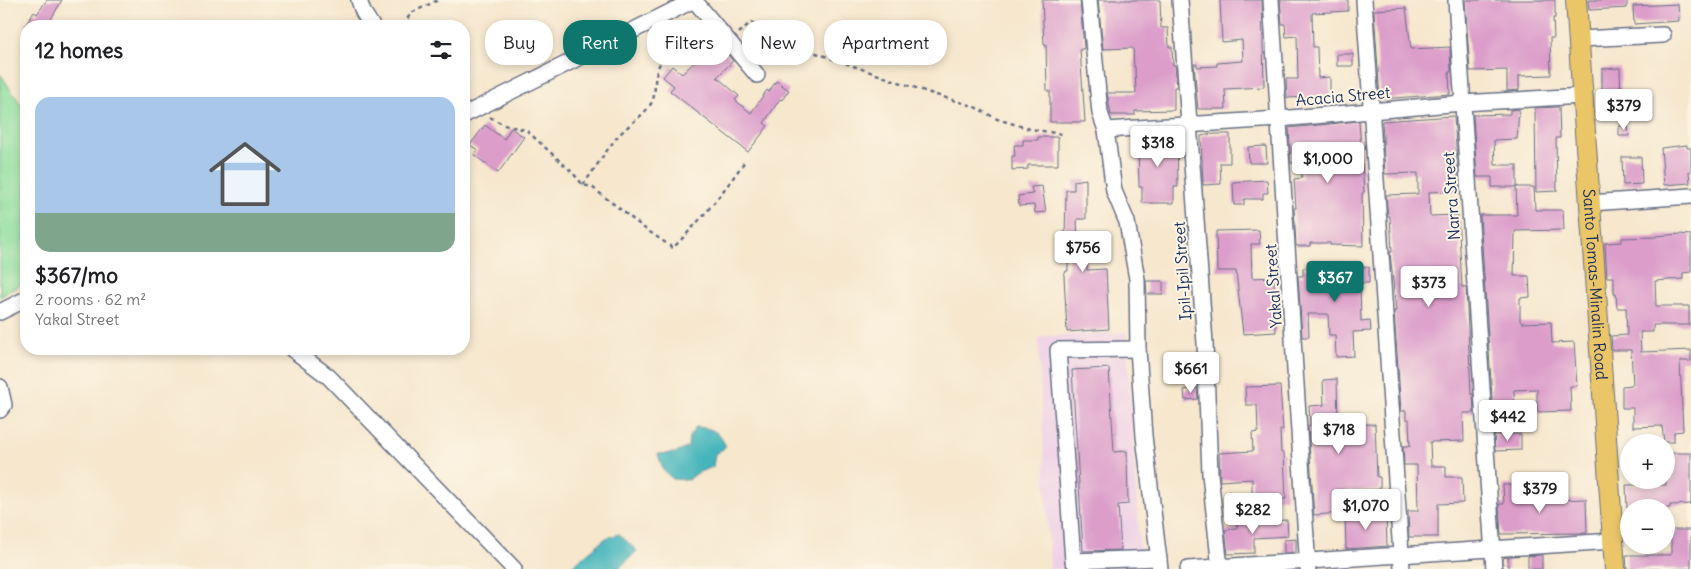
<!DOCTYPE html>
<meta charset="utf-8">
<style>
:root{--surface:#fff;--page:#f6f6f6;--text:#202124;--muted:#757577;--line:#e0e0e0;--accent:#0f766e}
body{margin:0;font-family:Delius,sans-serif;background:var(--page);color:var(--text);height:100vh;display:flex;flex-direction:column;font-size:19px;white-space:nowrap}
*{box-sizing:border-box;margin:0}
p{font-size:16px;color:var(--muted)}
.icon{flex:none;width:28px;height:28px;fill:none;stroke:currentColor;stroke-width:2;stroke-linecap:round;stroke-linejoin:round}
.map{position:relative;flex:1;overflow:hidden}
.details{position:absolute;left:20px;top:20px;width:450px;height:335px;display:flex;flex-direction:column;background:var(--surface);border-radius:20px;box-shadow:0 2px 8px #0003}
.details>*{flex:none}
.top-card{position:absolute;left:485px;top:20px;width:475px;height:45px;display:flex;gap:10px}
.fabs{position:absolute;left:1620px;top:434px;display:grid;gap:10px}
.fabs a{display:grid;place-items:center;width:55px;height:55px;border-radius:50%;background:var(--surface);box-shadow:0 2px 8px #0003;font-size:25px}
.price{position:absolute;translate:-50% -42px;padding:0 11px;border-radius:5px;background:#fff;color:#222;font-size:16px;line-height:32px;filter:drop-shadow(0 1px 2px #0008)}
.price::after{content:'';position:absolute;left:50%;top:30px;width:15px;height:11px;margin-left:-8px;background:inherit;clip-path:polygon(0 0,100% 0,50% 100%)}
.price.selected{background:var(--accent);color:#fff}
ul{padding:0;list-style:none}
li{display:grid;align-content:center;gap:10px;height:265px;padding:0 15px}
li+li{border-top:1px solid var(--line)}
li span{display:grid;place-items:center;height:155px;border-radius:15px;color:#555}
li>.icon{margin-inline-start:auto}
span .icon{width:90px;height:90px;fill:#fffc;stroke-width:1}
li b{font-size:21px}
h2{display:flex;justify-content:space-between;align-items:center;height:60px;padding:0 15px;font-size:21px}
.chip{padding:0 18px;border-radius:20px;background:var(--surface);box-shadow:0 2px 8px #0003;font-size:18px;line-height:45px}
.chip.selected{background:var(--accent);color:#fff}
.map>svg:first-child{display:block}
.built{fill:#efd0e7}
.green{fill:#8dde9e;stroke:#54867e}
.water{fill:#45b5bc;stroke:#30728d}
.building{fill:#dc9dcb}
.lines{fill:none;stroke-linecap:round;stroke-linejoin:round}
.minor-casing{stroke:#686f85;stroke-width:18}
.major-casing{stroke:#686f85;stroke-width:22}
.path{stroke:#686f85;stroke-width:2.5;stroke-dasharray:4 4;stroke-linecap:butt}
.minor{stroke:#fff;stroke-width:15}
.major{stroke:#eac669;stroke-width:20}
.labels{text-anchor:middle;stroke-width:4;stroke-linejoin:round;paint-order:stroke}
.street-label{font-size:16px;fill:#1b2f5e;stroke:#fcf5e5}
</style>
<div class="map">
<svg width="1691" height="569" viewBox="0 0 1691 569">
<rect width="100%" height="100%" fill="#fcf5e5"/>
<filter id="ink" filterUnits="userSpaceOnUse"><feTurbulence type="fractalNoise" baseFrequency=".02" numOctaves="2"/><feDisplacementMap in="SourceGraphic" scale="10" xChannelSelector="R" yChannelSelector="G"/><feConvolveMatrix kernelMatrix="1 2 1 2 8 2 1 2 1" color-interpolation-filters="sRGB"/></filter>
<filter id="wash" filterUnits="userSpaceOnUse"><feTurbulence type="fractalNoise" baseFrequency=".0096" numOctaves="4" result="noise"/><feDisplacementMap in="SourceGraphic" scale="20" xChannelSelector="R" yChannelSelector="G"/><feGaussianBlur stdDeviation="1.12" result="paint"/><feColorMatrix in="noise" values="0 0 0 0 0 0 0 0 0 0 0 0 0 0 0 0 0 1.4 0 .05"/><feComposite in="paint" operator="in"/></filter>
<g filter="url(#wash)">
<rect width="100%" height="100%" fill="#f6e7cd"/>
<path class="built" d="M1126,332L1141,566L1094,569H1050L1038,337Z"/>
<path class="green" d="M0,74L26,112V281L0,297Z"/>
<g class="water">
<path d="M696,427C712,428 719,431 726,447L715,454L713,467L699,472L688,480L673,479L663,470L658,454L676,453L688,447L689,437Z"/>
<path d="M619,534L637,551L618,569H568L606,538Z"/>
</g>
<g id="blocks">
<g class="building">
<path d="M47,0H62L47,26L40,22L37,26H25L34,12L37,14Z"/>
<path d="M1042,0H1080L1084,49H1080L1085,122H1050V91H1047L1046,45H1044Z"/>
<path d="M1098,0H1160L1161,28H1168L1169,47H1172L1173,65H1175L1177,87H1174V110L1135,111V115H1111L1107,93H1136L1135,67H1134L1133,48L1103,49Z"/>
<path d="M1220,0H1262L1264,87L1225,89L1226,109H1198L1194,64H1197V67L1217,66V63L1243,61L1242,40L1222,42Z"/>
<path d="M1280,0H1348V11L1312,13L1313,47H1317L1318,78L1330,77V96L1287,98L1286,79H1298L1297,36L1286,37L1285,24H1282Z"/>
<path d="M1465,0H1555V18H1553L1554,38H1550L1551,75L1519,76V90L1507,91V70L1470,71Z"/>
<path d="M1588,0H1627V8L1589,10Z"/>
<path d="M1678,4L1679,21L1634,24L1633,6Z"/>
<path d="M1406,8L1411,49L1450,47L1451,72H1449L1450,94L1380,99L1374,10Z"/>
<path d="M716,41L733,61L717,77L739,96L735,100L751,113L767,90L769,92L776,81L789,90L782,100L780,99L764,123L768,126L748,152L670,91L674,86L663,77L672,66L682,74Z"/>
<rect x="1337" y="54" width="16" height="12"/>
<path d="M1620,68L1621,100H1611V89H1602V69Z"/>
<path d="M1559,107L1560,138H1556L1557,191L1536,192L1535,108Z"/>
<path d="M1519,109L1517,139L1494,140L1495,165H1517V187H1492V177H1477L1473,115L1510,114V110Z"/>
<path d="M1454,116L1459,191L1429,192L1430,216L1458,215L1462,287H1466L1471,394H1473L1474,413H1463L1464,441L1430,442L1431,466H1446V477H1462L1463,503L1438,504V537H1409L1408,511H1418L1417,465H1404L1403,446H1410L1409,419H1406V411H1401L1394,311H1396L1390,252H1392L1390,216H1388L1386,195L1418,194V173L1385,174L1382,121Z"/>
<path d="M1359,121L1364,192L1362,193L1363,246L1330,245V243H1310V246H1296L1294,208H1296L1294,179L1302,178L1301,163H1291L1289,128Z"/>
<path d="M485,125L504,139L511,128L524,137L498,173L474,155L478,150L470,145Z"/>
<path d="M1619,126H1628L1629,136H1619Z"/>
<path d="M1214,134H1230V163H1220L1221,184L1203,185L1201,136Z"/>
<path d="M1177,135L1178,187H1174V203H1142V187H1139L1138,137Z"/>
<path d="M1038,137H1058V165H1028V169L1012,170V156H1015L1014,145H1023V140H1038Z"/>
<path d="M1687,145V148H1691V171H1689L1690,183L1664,185L1661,148Z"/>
<path d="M1266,146L1267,163H1249L1248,147Z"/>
<path d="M1622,157H1641L1642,184L1623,185Z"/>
<path d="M1086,179V219H1077L1078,247H1087V270L1106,269L1109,329L1067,332L1064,276L1066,271H1068V238H1065L1066,190H1074V181Z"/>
<path d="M1267,180L1268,193H1263V199H1244V205H1234L1233,182Z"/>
<path d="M1042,186L1046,212L1035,213L1034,205L1019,206L1018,196L1033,194L1031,187Z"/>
<path d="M1516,187H1534L1535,210H1563L1564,230L1515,231L1514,276H1529L1530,297L1520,298V321L1522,323L1551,322L1552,343L1574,342L1577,386H1570L1571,411L1537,412V389L1514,390L1515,412H1493L1480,215H1517Z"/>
<path d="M1259,230L1260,244H1251L1252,278L1274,277L1276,332L1243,334L1236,271H1217L1216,231Z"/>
<path d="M1680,234L1691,235V272L1683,273V279L1655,281L1656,306H1689V325H1653V332H1640L1641,352L1691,350V361H1680L1683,431L1674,432V442H1664L1662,426L1633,427V408H1622V386L1633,385L1631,350H1612L1611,336L1627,335L1626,308H1617L1616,294H1614V277H1607L1605,243L1622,242V238L1656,237V236Z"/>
<path d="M1339,267H1369V283H1360L1361,321L1370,320L1371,331L1353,332L1354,356L1336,357L1335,335H1329L1328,314H1308L1309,337H1302L1298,276H1303V268L1339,269Z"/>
<path d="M1146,281H1163V294H1147Z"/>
<path d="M1109,368L1114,452L1127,451L1128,504L1118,505L1121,550L1083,551L1072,370Z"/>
<path d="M1337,379L1338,425L1375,424L1377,477H1380V490L1341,491L1342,513L1314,515L1308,426H1310L1309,406L1324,405L1323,380Z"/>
<path d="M1280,386L1283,430H1280L1281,453H1284L1286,499H1252V479L1220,481L1219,453L1253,451L1252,433L1258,432L1257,405H1246L1245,387Z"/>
<path d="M1197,388L1198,399L1185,400L1184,390Z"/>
<path d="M1521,434V450L1495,451L1494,435Z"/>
<path d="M1666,453H1691V504L1670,505V508H1627L1626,485H1666Z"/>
<path d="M1503,485H1525L1526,501L1586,499L1587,533L1501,534L1499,504H1504Z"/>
<path d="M1386,513L1387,546L1346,549L1345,514Z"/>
<path d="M1287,520L1288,536L1254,538V553L1228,554L1225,530L1237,529V522Z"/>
<path d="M1671,530H1691V569H1627L1626,555H1671Z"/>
<path d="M1296,539V552L1284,553V540Z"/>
<path d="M1542,555V569H1528V556Z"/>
<path d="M1508,557V569H1503V558Z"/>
</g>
</g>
</g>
<g filter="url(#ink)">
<use href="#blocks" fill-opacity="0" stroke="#686f85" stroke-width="1"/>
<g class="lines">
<defs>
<g id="minor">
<path d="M359,0L363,12L372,26"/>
<path d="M694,0L757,75"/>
<path d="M1089,0L1100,113L1106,130L1114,191L1127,222L1137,279L1138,349L1144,436L1160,569"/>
<path d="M1180,0L1205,343L1210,474L1220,569"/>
<path d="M1271,0L1308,569"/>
<path d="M1364,0L1402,569"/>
<path d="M1456,0L1494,569"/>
<path d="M1579,39L1663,35"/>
<path d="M464,115L694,0"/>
<path d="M1106,130L1279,119L1462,103L1582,96"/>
<path d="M1590,203L1691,196"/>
<path d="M0,312L26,299"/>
<path d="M292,349L329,377L514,569"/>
<path d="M1138,349L1058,350L1073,561L1159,558"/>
<path d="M0,387L4,405L0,410"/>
<path d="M1188,569L1613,541"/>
</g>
<g id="major">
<path id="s1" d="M1576,0L1615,569"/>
</g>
</defs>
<use href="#minor" class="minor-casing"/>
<use href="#major" class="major-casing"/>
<g class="path">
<path d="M408,26L406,21L411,13L438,0"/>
<path d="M739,33L751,22L782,41L933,94L973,106L997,119L1030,129L1062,134"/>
<path d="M490,117L504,125L526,130L572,172L583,185L592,187L644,228L673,248C700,221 723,193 745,161"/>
<path d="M583,185C595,169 606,150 619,135C629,124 645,115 652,102C656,93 654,84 656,75C663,47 679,38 705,33"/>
</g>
<use href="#minor" class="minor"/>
<use href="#major" class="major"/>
</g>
</g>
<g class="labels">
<g class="street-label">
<text transform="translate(1343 96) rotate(-5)" y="6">Acacia Street</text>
<text transform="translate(1451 196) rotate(-94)" y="6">Narra Street</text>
<text transform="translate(1182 271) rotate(-94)" y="6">Ipil-Ipil Street</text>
<text dy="6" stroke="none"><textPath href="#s1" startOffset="285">Santo Tomas-Minalin Road</textPath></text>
<text transform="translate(1273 286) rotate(-94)" y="6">Yakal Street</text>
</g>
</g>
</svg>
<div class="fabs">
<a>+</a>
<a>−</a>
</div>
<b class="price" style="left:1624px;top:131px">$379</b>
<b class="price" style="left:1158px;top:168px">$318</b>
<b class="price" style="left:1328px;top:184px">$1,000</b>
<b class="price" style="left:1083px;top:273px">$756</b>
<b class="price selected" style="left:1335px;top:303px">$367</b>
<b class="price" style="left:1429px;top:308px">$373</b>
<b class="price" style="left:1191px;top:394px">$661</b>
<b class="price" style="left:1508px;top:442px">$442</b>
<b class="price" style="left:1339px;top:455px">$718</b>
<b class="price" style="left:1540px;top:514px">$379</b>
<b class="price" style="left:1366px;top:531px">$1,070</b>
<b class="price" style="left:1253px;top:535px">$282</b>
<div class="top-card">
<a class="chip">Buy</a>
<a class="chip selected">Rent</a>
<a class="chip">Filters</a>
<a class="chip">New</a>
<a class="chip">Apartment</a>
</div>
<section class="details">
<h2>12 homes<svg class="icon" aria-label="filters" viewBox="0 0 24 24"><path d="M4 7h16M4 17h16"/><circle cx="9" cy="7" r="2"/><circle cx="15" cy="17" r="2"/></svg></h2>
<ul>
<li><span style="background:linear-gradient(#a9c7e8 75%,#7fa58c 0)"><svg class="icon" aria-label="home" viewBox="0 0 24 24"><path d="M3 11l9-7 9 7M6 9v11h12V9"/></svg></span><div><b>$367/mo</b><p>2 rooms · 62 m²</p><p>Yakal Street</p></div></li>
</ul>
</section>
</div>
